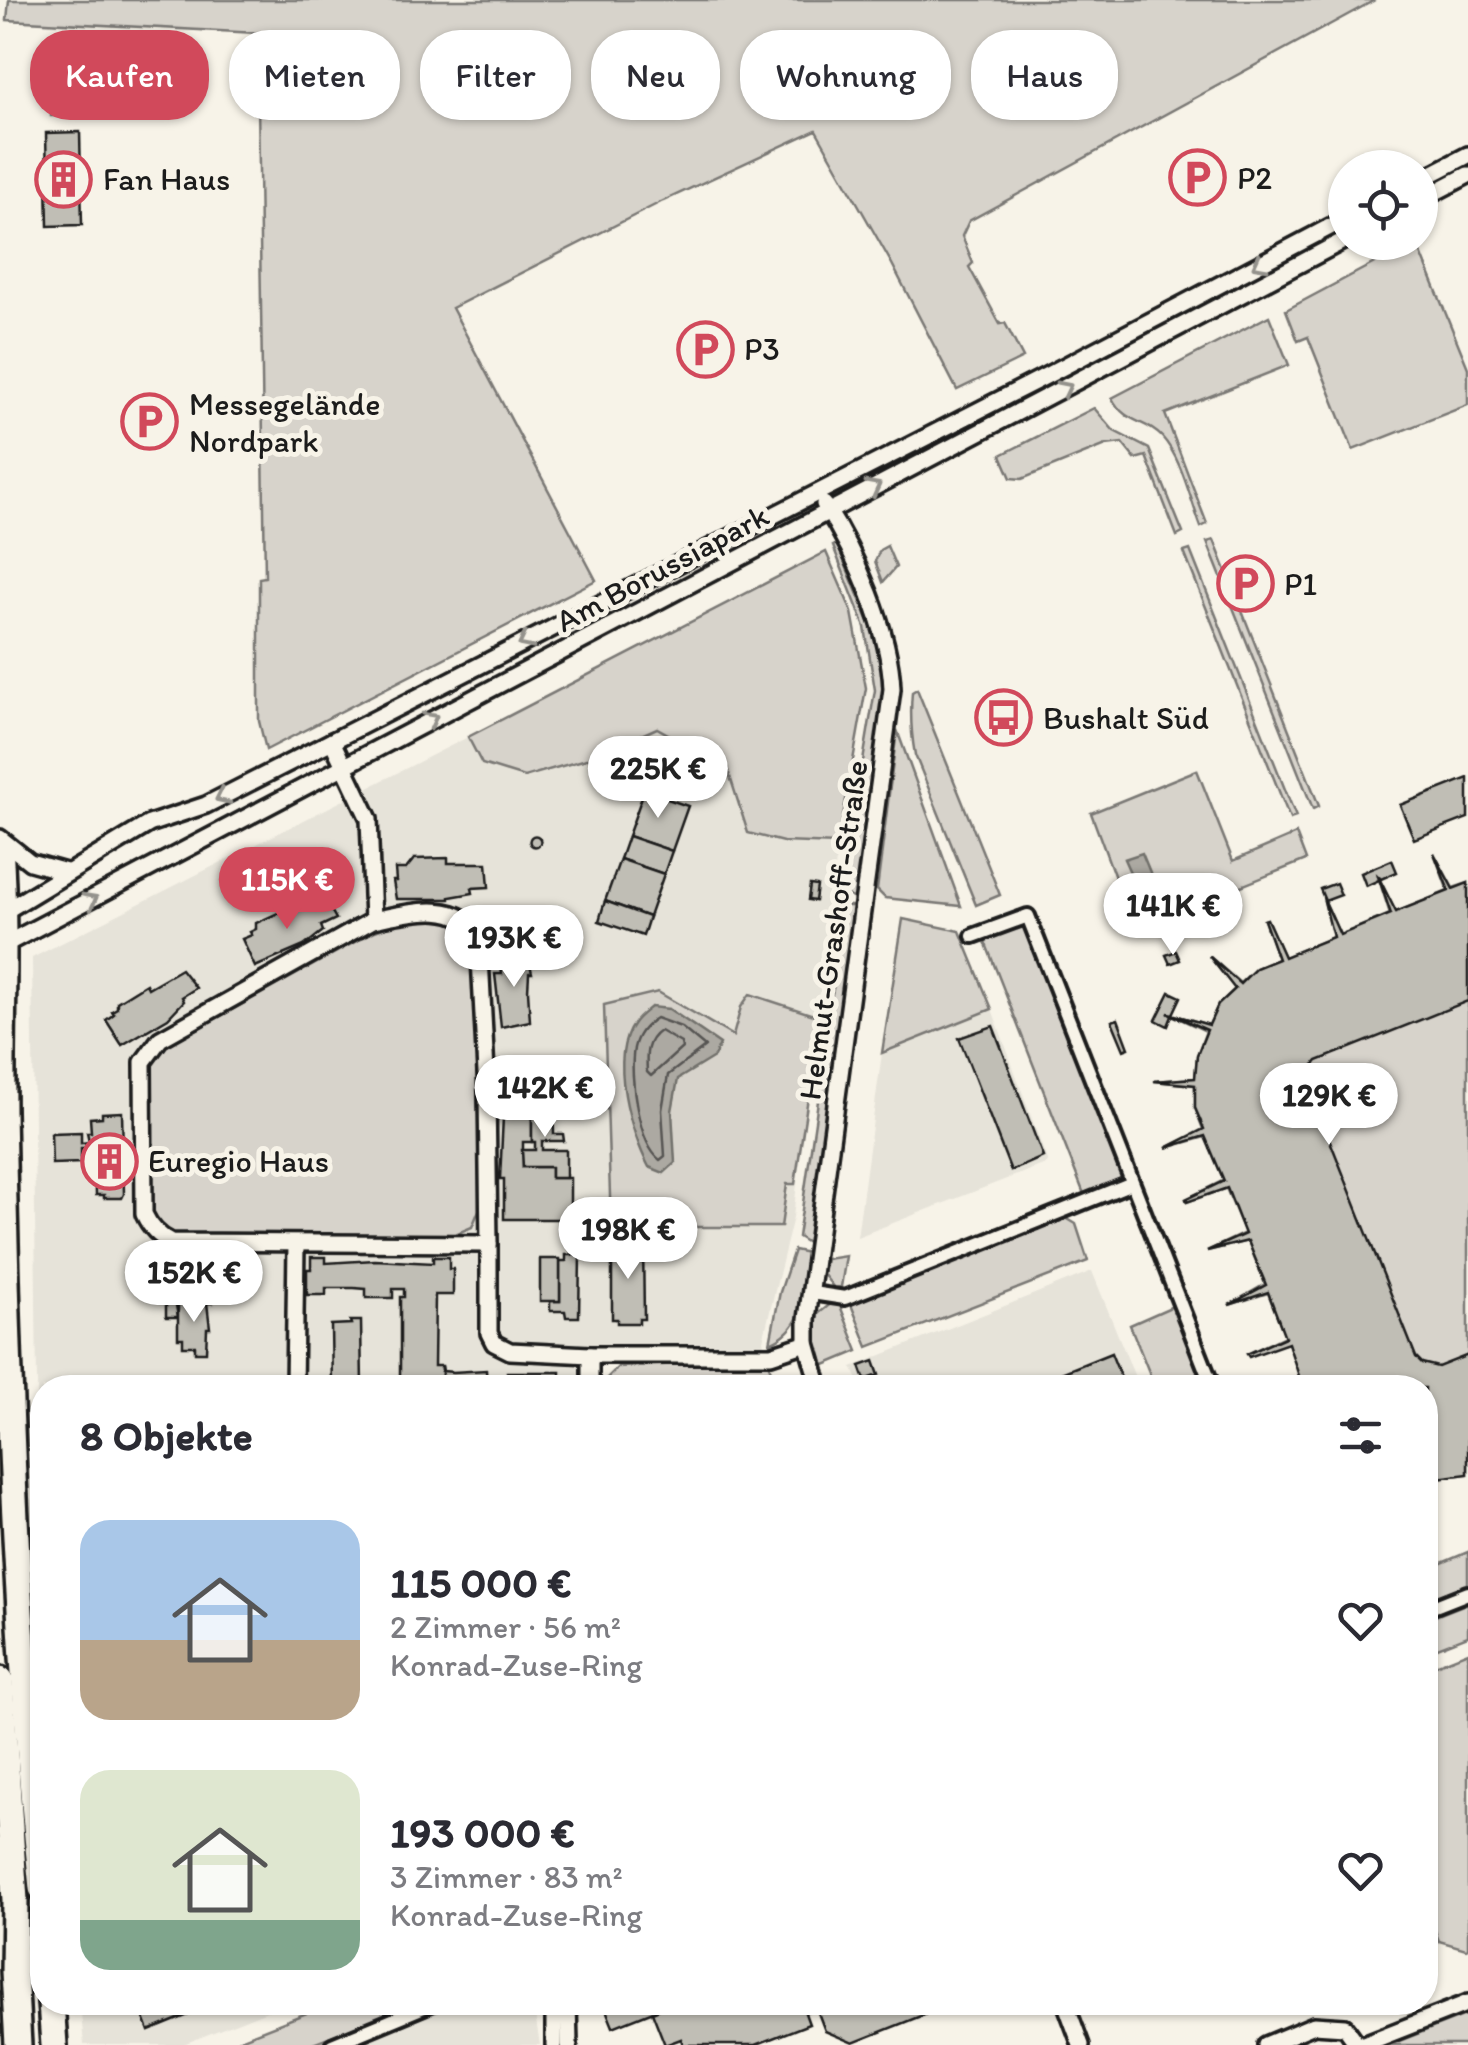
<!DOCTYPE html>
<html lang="de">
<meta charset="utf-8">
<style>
:root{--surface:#fff;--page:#f7f7f7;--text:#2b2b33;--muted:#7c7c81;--accent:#d1495b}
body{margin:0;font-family:Itim,sans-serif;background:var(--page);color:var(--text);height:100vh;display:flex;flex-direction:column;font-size:38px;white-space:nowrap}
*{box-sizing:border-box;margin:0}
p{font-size:32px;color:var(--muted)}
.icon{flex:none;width:55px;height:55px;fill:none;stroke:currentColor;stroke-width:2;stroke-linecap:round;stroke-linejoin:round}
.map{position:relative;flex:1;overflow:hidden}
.details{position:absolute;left:30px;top:1375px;width:1408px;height:640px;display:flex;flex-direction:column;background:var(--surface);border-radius:40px;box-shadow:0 2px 8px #0004}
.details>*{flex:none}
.guide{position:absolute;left:30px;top:30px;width:1410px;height:90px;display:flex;gap:20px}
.buttons{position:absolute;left:1328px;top:150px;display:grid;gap:20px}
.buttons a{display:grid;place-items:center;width:110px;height:110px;border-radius:50%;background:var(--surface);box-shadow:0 2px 8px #0004;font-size:50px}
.price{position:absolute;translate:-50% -85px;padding:0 22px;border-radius:35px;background:#fff;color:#222;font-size:32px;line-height:65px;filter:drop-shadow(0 2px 5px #0008)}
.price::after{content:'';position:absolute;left:50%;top:60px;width:30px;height:22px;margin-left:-15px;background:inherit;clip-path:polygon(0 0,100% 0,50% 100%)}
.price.selected{background:var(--accent);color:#fff}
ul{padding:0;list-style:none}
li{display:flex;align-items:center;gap:30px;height:250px;padding:0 50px}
li span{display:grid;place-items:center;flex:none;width:280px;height:200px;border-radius:30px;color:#555}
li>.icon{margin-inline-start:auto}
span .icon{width:120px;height:120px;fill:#fffc;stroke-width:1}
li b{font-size:42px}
h2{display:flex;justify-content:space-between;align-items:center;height:120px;padding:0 50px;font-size:42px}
.tag{padding:0 35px;border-radius:40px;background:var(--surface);box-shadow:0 2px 8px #0004;font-size:35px;line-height:90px}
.tag.selected{background:var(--accent);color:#fff}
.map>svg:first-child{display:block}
.built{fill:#e6e3d9}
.green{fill:#d7d3cb;stroke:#7a7874;stroke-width:2.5}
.water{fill:#aca9a2;stroke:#72716c;stroke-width:2.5}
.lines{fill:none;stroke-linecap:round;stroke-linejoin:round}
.shore{stroke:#565452;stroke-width:2.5}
.building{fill:#c0beb5;stroke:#1c1c1c;stroke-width:2.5}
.pedestrian-casing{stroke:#1c1c1c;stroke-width:20}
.minor-casing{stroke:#1c1c1c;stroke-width:22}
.primary-casing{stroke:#1c1c1c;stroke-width:32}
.pedestrian{stroke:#f7f3e8;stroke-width:12}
.minor{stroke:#f7f3e8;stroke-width:15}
.primary{stroke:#f7f3e8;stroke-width:25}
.oneway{stroke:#94928c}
.labels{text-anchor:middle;stroke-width:10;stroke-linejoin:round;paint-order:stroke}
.poi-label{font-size:32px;fill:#1c1c1c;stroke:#f7f3e8;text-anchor:start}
.street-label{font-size:32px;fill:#1c1c1c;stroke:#f7f3e8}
</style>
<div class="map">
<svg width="1468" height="2045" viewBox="0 0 1468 2045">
<rect width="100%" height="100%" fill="#f7f3e8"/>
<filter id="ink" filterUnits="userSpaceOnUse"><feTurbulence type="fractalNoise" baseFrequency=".01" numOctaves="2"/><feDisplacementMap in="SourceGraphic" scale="20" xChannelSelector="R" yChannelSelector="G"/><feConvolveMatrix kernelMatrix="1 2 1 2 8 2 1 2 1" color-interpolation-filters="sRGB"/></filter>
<g filter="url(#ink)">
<g class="built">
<path d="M657,727L727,767L748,833L783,842L838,844L793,1217L763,1340L767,1360L598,1363V1388H42V1593L39,1557L32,958L468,737L482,764L524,777L590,758Z"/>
<path d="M992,1009L1048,1163L857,1237L882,1053Z"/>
<path d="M1092,1271L1139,1387H861L852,1367Z"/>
<path d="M436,2002L533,2003L540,2045H332Z"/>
<path d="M80,2003H287L181,2045H84Z"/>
</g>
<g class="green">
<path d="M9,0H1375L969,221L962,236L973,263L969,267L1000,324L1005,323L1023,358L957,390L892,264L816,130L663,201L452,308L596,580L266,750L259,721V578L265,577L257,33L7,20Z"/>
<path d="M50,39H87L90,115L51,116Z"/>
<path d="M1414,242L1417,243L1468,368V405L1353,450L1308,337L1298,341L1286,310Z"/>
<path d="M1269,316L1289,365L1165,414L1207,524L1201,527C1190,499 1182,459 1162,437C1144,418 1126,425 1112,398Z"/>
<path d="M1094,408L1114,431L1149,449L1183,533L1177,536L1146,456L1135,459L1122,443L1106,445L1022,479L1011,478L1001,455Z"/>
<path d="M1214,540L1319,806L1313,809L1207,542Z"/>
<path d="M837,544L877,641L884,680L857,898L854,899L843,893L844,874L875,690L865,627L833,546Z"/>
<path d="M887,546L896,567L883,582L875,561L880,550Z"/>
<path d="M1190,550L1296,817L1290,819L1184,552Z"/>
<path d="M826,552L852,612L866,688L838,844L783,842L748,833L727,767L657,728L590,758L524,777L482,764L468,737Z"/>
<path d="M917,689L1000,895L976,905L915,755C911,733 910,715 912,692Z"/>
<path d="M897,730L961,906L885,898L877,890Z"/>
<path d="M1197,770L1233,861L1296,834L1306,860L1134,929L1091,813Z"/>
<path d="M1434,853L1453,888L1468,883V1474L1436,1478L1433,1519L1429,1518L1428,1478L1425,1477V1388L1305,1386L1288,1343L1247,1354L1285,1336L1268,1293L1229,1305L1265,1284L1248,1241L1207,1251L1245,1233L1226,1188L1187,1202L1186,1199L1224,1180L1205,1137L1166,1148L1203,1129L1195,1108V1085L1154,1081L1195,1078L1197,1055L1206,1031L1168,1013L1209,1025L1218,1005L1235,989L1209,956L1240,983L1256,968L1278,959L1264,920L1267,919L1284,957L1333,937L1323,897L1340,935L1390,914L1378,876L1396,912L1448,891Z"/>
<path d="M844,906H856L837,1044H830L823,1038L834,984L840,908Z"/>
<path d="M903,919L960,931L992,1009L882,1053Z"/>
<path d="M423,920H451L470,934L473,954L482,1082L479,1210L472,1227L453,1235L181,1236L167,1231L152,1217L150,1062L159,1050L375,931L397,923Z"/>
<path d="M1023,924L1122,1178L1084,1194L984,939Z"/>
<path d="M658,992L733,1036L741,1007L750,994L820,1017L795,1184H787L781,1227H611L604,1005Z"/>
<path d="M828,1051L836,1053L809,1244L798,1237L818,1101L820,1054Z"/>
<path d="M1066,1218L1076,1224L1088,1261L868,1347L850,1302Z"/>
<path d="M794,1250L808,1253C803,1291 809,1326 770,1343L780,1292Z"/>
<path d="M846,1256L841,1287L834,1288L823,1274L826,1259Z"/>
<path d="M833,1302L839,1303L858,1351L820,1367L815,1332L818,1314Z"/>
<path d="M1173,1306L1205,1387H1155L1130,1325Z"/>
<path d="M767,1360L777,1387L604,1388V1381L618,1367Z"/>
<path d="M1468,1552V1586L1425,1603V1570Z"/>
<path d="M1468,1603V1636L1425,1653V1620Z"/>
<path d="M1468,1652V1948L1466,1949L1439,1941L1425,1905V1669Z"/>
<path d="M332,2003H416L308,2045H225Z"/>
<path d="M1468,2014V2045H1389Z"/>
</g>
<g class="water">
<path d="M1142,853L1154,882L1137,888L1124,859Z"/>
<path d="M651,1007L669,1009L720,1044L714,1057L678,1079L672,1111L675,1163L664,1173L649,1167C631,1133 608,1058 634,1023C638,1017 645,1012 651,1007Z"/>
</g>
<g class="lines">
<g class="shore">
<path d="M656,1018L681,1027L705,1047L668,1075L662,1110L665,1156L660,1160C638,1143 629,1076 634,1048C637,1034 645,1025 656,1018Z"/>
<path d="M660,1031L681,1043L682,1048L651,1076L647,1072C646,1056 645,1041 660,1031Z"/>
</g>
</g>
<g class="building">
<path d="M80,132L82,225L48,226L46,133Z"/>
<path d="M1468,778V818L1414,839L1400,805Z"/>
<path d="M644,791L688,806L672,851L628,836Z"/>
<circle cx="535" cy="841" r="5.5"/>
<path d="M628,836L672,851L664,874L620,859Z"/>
<path d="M1434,853L1453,889L1468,883V1001L1317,1061L1310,1070L1307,1083L1416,1357L1422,1363L1438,1367L1468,1355V1474L1436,1478L1433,1519L1429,1518L1428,1478L1425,1477V1388H1303L1288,1343L1249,1357L1247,1354L1285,1337L1268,1292L1229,1305L1266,1285L1248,1241L1207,1251L1245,1234L1227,1188L1187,1202L1186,1199L1224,1181L1205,1136L1166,1148L1204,1129L1195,1108V1085L1154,1081L1195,1078L1197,1055L1207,1030L1168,1013L1209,1025L1218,1005L1235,989L1209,956L1240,984L1256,968L1278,959L1264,920L1267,919L1284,957L1333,937L1323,897L1340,935L1391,914L1378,876L1396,912L1449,891Z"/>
<path d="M448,858V863H487L489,887L472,888L473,893L450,897V899H396L393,881H396L395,869H406L414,859Z"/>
<path d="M620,859L664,874L649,917L605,901Z"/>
<path d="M1392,860L1397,872L1381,879L1378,876L1379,880L1366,886L1361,873Z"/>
<path d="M1336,883L1341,895L1325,901L1320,889Z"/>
<path d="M810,885L817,886L815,901L808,900Z"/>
<path d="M324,898L336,919L321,926L323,931L304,946L255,967L242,939L252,935L250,932L256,929V923L287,909L289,913Z"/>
<path d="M605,901L649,917L643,936L599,921Z"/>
<path d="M1176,951L1180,960L1170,964L1166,955Z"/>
<path d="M528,955L532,973H529L528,991L530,1021L501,1027L495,974H502L500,957Z"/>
<path d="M181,969L196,988L182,997L184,1001L168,1018L122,1045L106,1020L114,1014L112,1011L117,1008V1002L146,984L148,988Z"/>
<path d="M1170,992L1181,997L1173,1014L1168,1013L1172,1016L1168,1026L1156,1020Z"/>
<path d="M1118,1019L1129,1048L1124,1050L1112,1021Z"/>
<path d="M993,1026L1043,1157L1011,1171L959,1038Z"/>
<path d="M504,1074H554V1097L504,1096Z"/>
<path d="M504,1096L532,1095V1142H523V1167H551V1178H570V1219H504V1179H500Z"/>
<path d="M532,1097H553L554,1134H563L564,1141H542V1150H566V1178H551V1167H523L522,1150H535V1142H532Z"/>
<path d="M122,1112L124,1194L122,1198H104V1195H96L95,1150H91L87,1132H91L90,1118L102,1117V1113Z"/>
<path d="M81,1132V1143L91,1142V1148H81V1163L52,1164L51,1133Z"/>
<path d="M624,1241H643L644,1319H639V1323H617V1319H612V1264H609V1255H612V1245L624,1244Z"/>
<path d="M566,1255H580L579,1317H566L565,1311H550V1301H560V1261H566Z"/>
<path d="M182,1257L226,1262L227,1291L212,1292V1303H174V1293H166V1288L155,1286L158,1273L154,1269L166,1265V1261H182Z"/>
<path d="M311,1257H326V1263L375,1260L433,1263V1257H449V1269H453V1295H435L434,1366H442V1388H400V1297H404V1289H393V1298H366V1289L354,1288H326V1295H307V1269H311Z"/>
<rect x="540" y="1259" width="20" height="42"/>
<path d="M166,1293H174L178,1317H166Z"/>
<path d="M178,1303H207L210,1328H207L206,1352H195V1346H183V1338H178Z"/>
<path d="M350,1321H361L362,1388H332L331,1325L351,1324Z"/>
<path d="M1111,1353L1125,1388H1024Z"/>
<path d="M874,1361L879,1375L865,1380L860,1366Z"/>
<path d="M442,1366L443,1371L453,1372L486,1370L487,1387L442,1388Z"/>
<path d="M507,1372H560V1382H567V1388H542V1383L528,1388H507Z"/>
<path d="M141,1381V1388H103L109,1382Z"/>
<path d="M138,2002H220L149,2031Z"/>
<path d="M603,2002H676L613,2027Z"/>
<path d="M676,2002H814L816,2009L805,2013L809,2024L755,2045H683L681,2039L665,2045L652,2012Z"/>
<path d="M814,2002H956L853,2043L825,2031Z"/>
</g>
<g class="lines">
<defs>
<g id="pedestrian">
<path d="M973,936L1028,916L1213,1388"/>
<path d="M812,1293L845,1298L1132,1183"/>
<path d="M1425,1610L1468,1593"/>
<path d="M332,2045L436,2002"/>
</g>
<g id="minor">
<path d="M1420,180L1468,155"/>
<path d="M1420,200L1468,175"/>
<path d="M332,741L369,819L373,920L160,1039L143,1062L144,1214C150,1227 158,1236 171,1242L489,1244L487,1092L479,938C462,897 407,913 373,920"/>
<path d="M0,838L30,862L66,872"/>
<path d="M2,913L149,824L206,805L332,741L1040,379L1345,219"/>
<path d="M0,947L1345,240"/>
<path d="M489,1244V1333L494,1343L510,1351L590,1355H771L807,1343"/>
<path d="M294,1388L296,1245"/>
<path d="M590,1388V1355"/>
<path d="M820,1388L807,1343V1319L892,689C890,630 856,554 824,504"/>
<path d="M554,2002V2045"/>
<path d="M568,2002L569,2045"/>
<path d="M1065,2002L1081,2045"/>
<path d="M1266,2045L1314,2025L1345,2027L1358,2045"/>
<path d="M1361,2045L1468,2003"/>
</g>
<g id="primary">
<path d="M0,846C6,935 1,1022 2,1111C7,1370 16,1630 42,1888"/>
<path d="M0,1680L15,1900L14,1971L18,2045"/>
<path d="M51,2002L54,2045"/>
</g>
</defs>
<use href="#pedestrian" class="pedestrian-casing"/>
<use href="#minor" class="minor-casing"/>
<use href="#primary" class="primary-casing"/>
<use href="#pedestrian" class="pedestrian"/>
<use href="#minor" class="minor"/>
<use href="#primary" class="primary"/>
</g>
<defs><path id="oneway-chevron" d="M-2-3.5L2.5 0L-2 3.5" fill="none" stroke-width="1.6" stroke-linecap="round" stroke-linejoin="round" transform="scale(2.5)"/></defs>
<g class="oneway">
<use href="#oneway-chevron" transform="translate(1259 264) rotate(152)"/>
<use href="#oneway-chevron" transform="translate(1065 388) rotate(-27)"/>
<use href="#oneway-chevron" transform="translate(874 487) rotate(-28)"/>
<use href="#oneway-chevron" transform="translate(525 642) rotate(153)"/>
<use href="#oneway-chevron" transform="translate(431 719) rotate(-28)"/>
<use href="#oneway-chevron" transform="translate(222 797) rotate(154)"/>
<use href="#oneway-chevron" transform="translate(91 900) rotate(-28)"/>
</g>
</g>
<defs>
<symbol id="parking-ring" viewBox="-11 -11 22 22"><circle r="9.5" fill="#f7f3e8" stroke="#d1495b" stroke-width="1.5"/><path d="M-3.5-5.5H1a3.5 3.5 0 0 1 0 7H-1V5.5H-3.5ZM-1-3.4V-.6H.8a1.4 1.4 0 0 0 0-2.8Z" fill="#d1495b"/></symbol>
<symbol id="building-ring" viewBox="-11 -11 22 22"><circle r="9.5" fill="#f7f3e8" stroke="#d1495b" stroke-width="1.5"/><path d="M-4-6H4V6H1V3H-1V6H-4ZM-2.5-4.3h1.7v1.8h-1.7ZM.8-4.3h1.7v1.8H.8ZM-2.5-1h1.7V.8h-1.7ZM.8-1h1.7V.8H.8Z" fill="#d1495b"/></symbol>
<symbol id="bus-ring" viewBox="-11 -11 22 22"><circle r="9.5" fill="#f7f3e8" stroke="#d1495b" stroke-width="1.5"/><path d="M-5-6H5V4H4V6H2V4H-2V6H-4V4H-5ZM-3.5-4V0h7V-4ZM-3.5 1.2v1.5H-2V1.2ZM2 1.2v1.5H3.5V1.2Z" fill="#d1495b"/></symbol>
</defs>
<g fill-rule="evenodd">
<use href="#parking-ring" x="1166" y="146" width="63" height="63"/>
<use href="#building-ring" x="32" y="148" width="63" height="63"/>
<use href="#parking-ring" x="674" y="318" width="63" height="63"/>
<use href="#parking-ring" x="118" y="390" width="63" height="63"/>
<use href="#parking-ring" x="1214" y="552" width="63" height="63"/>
<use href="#bus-ring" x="972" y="686" width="63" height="63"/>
<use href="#building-ring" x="78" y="1130" width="63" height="63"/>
</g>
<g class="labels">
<g class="poi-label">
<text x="1237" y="189">P2</text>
<text x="103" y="190">Fan Haus</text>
<text x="744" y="360">P3</text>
<text x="189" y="415">Messegelände<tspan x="189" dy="37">Nordpark</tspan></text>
<text x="1284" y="595">P1</text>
<text x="1043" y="729">Bushalt Süd</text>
<text x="148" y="1172">Euregio Haus</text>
</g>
<g class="street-label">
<text transform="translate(662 568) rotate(-28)" y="11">Am Borussiapark</text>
<text transform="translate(833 930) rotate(-82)" y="11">Helmut-Grashoff-Straße</text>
</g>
</g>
</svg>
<div class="buttons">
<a><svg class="icon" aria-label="locate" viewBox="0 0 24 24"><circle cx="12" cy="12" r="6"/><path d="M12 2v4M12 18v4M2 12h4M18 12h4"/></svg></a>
</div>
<b class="price" style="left:658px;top:821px">225K €</b>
<b class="price selected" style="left:287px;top:932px">115K €</b>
<b class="price" style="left:1173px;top:958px">141K €</b>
<b class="price" style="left:514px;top:990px">193K €</b>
<b class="price" style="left:545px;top:1140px">142K €</b>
<b class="price" style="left:1329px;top:1148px">129K €</b>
<b class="price" style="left:628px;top:1282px">198K €</b>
<b class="price" style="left:194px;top:1325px">152K €</b>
<div class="guide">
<a class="tag selected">Kaufen</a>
<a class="tag">Mieten</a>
<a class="tag">Filter</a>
<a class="tag">Neu</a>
<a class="tag">Wohnung</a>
<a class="tag">Haus</a>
</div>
<section class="details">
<h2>8 Objekte<svg class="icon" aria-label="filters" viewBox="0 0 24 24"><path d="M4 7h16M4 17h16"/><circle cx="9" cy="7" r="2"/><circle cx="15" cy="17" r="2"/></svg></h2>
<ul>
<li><span style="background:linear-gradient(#a9c7e8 60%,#b9a48a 0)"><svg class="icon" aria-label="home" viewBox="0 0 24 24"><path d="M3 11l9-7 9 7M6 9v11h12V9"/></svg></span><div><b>115 000 €</b><p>2 Zimmer · 56 m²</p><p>Konrad-Zuse-Ring</p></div><svg class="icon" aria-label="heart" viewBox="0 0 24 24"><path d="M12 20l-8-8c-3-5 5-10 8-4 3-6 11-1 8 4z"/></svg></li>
<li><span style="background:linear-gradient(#dfe7d0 75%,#7fa58c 0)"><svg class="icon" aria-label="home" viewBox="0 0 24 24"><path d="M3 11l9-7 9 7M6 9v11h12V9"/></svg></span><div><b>193 000 €</b><p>3 Zimmer · 83 m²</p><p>Konrad-Zuse-Ring</p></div><svg class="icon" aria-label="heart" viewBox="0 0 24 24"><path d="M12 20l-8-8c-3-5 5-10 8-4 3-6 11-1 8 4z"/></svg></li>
</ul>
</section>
</div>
